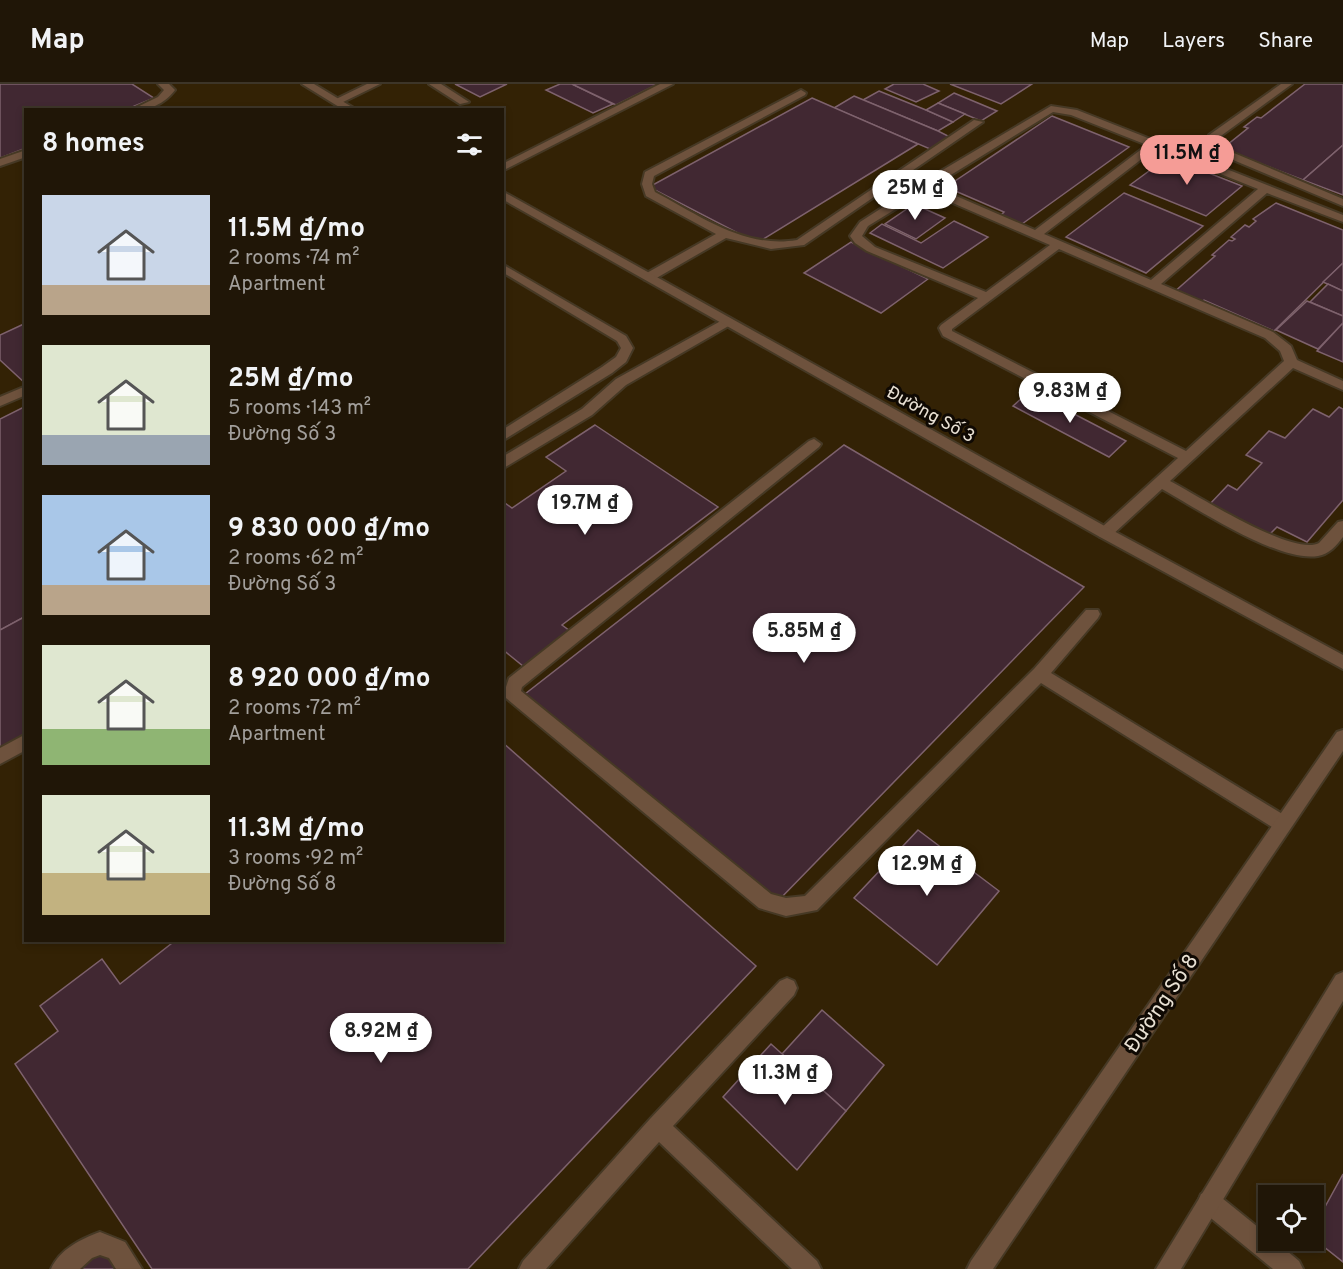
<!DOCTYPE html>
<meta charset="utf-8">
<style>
:root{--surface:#201607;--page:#281f11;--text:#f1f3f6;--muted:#a29f9b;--line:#3d3528;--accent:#f59c96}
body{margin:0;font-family:Overpass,sans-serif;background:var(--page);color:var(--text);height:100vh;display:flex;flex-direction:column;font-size:22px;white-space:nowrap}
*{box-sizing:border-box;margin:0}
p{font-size:20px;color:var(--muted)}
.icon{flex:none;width:33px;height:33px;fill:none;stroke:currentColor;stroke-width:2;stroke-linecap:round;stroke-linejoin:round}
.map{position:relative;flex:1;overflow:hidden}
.side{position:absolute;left:24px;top:24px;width:480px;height:834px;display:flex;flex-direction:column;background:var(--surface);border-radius:0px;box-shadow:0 3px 9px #0003,0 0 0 2px var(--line)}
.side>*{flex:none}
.controls{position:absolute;left:1258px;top:1101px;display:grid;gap:12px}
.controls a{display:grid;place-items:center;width:66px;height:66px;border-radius:0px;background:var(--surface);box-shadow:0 3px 9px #0003,0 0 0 2px var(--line);font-size:30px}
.price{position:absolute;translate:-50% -51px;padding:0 14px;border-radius:21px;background:#fff;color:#222;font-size:20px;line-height:39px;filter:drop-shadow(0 2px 3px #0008)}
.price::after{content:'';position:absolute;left:50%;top:36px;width:18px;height:14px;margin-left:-9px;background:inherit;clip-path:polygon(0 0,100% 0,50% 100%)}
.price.selected{background:var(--accent);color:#111}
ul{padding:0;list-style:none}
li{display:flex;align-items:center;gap:18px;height:150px;padding:0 18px}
li span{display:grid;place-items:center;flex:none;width:168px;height:120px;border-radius:0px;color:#555}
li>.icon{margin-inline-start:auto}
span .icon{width:72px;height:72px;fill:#fffc;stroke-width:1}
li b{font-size:26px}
h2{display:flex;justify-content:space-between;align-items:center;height:72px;padding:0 18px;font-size:26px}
header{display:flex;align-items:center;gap:36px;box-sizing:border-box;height:84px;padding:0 30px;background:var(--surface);border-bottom:2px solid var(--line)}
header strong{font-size:28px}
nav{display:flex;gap:33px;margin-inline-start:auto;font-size:21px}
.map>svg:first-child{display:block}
.built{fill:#332205;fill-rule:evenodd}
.building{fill:#412832;stroke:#7e626d;stroke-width:1.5}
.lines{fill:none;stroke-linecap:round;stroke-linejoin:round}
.service-casing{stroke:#463925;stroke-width:4}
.minor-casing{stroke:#463925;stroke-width:4}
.tertiary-casing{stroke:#463925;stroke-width:4}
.service{fill:#6e523d;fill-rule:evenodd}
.minor{fill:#6e523d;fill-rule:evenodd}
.tertiary{fill:#6e523d;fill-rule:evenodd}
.labels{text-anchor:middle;stroke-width:6;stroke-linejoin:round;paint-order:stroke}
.street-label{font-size:18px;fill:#e9e1d4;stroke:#0f0903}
.near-street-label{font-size:21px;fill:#e9e1d4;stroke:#0f0903}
</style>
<header>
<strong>Map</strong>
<nav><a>Map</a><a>Layers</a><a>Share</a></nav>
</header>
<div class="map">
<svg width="1343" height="1185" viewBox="0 0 1343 1185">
<rect width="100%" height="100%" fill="#2b1e09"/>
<path class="built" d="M0,0H1343V1185H0ZM26,26H502V856H26ZM1269,1112H1314V1156H1269Z"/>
<g class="building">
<path d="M0,0H132L154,14L125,26H26V64L0,74Z"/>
<path d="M455,0H507L480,13Z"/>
<path d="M560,0H572L613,20L593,29L546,6Z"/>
<path d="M572,0H658L616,21Z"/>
<path d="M894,0H923L939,7L916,18L885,5Z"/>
<path d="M950,0H1032L1001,20Z"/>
<path d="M1305,0H1343V61L1303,96L1222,65L1248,44L1244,43L1257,33L1261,34Z"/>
<path d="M879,7L926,26L953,38L938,47L863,16Z"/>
<path d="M954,9L997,27L981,37L938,19Z"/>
<path d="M854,12L938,47L950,53L930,65L834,24Z"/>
<path d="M812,14L918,60L757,159L649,103Z"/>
<path d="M938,19L965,30L953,38L926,26Z"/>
<path d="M1052,32L1129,63L1022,140L1001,131L1004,128L946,103Z"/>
<path d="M1343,61V111L1303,96Z"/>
<path d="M1168,73L1242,102L1206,132L1130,101Z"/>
<path d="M1124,109L1203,142L1146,189L1066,153Z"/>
<path d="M1276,119L1343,146V179L1274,247L1204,216L1199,220L1173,209L1215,172L1212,171L1229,156L1232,157L1235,155L1231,153L1245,141L1249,143L1256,137L1253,135Z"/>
<path d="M914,120L945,134L916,155L885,140Z"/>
<path d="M954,137L988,153L943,184L870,149L882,140L921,159Z"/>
<path d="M851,158L928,195L881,229L804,189Z"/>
<path d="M1343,179V207L1323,198Z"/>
<path d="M1328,200L1343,207V232L1310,218Z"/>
<path d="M1307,217L1343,232V239L1318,265L1276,246Z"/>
<path d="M26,239V300L0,276V251Z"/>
<path d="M1343,239V278L1317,267Z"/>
<path d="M1030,307L1126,357L1109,373L1013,322Z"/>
<path d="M26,322V532L0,546V335Z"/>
<path d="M1339,323L1343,325V416L1307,458L1277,443L1267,453L1208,422L1228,401L1237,406L1262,379L1246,371L1269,347L1285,354L1313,325L1329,333Z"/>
<path d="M595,341L718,423L562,541L570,547L523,582L502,565V417L512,424L566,387L546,373Z"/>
<path d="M844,361L1084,503L775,820L525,610Z"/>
<path d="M26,532V649L0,665V546Z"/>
<path d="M502,658L756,882L468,1185H152L15,980L58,947L40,922L102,875L120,900L176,856H502Z"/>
<path d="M918,746L999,807L937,881L854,814Z"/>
<path d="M822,926L884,981L846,1027L782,970Z"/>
<path d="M771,960L846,1027L797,1086L723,1013Z"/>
<path d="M1343,1090V1178L1314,1155V1143Z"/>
<path d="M99,1160L116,1185H71Z"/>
</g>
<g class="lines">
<defs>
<g id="service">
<path d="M158,0H169L175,6C163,21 150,26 131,26L158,13L164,6Z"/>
<path d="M367,0H380L341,19L332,17Z"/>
<path d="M429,0H441L469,18L460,20Z"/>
<path d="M660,0H673L502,87V80Z"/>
<path d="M1281,0H1292L1218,54L1216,58L1222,64L1343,115V122L1214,68L1206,59L1209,51Z"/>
<path d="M801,6L806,9L805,11L654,92L652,100L655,108C699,131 744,165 797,156L974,36L983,38L804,161L771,165L726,154L653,196H645V190L716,150L646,112L642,100L645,88Z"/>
<path d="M1051,22L1077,26L1343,131V138L1267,109L1161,200L1273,248L1291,262L1297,276L1343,297V306L1293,284L1170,397C1197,411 1293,473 1319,459L1338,438L1343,437V453C1336,462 1329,470 1318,472C1279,479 1196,424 1162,405L1110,453H1100L1098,449L1100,445L1178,374L943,252L939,244L941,241L978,214L867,167L855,159L850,152L860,138L919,100ZM1053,28L1071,31L1147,61L1035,146L933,102ZM1156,64L1258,105L1151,196L1044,150ZM925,107L1050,161L986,208L875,163L862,152L868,142ZM1059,165L1265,254L1280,267L1284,277L1186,367L952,247V245Z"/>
<path d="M26,66V73L0,82V75Z"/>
<path d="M502,180L626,252L633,264L626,278L612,289L502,357V346L602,283L616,273L621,264L617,257L502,188Z"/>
<path d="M728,233L734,237L732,240L626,301L592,331L502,385V373L582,325L616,295Z"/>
<path d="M26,302V311L0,322V313Z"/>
<path d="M814,355L821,360L819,363L522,603L521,607L771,810L786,814L805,812L1034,585L1086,526H1098L1100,530L1098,534L1051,589L1289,734L1292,740L1289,746L1283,748L1277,746L1041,599L817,826L786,832L759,824L506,614L504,609L509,594L809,357Z"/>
<path d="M26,650V666L0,680V664Z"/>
<path d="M787,894L794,897L797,904L794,911L673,1042L817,1177L821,1185H792L659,1058L546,1185H519L523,1177L650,1035L780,897Z"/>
<path d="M1209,1107L1217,1110L1269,1152V1156H1274L1299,1177L1303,1185H1273L1201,1126L1198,1118L1201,1110Z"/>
<path d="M100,1148L125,1158L142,1185H116L109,1174L100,1171L92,1174L80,1185H51C60,1165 81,1155 100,1148Z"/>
</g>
<g id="minor">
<path d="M302,0H314L357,26H344Z"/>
<path d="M502,107L1110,445L1343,571V585L1100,453L502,115Z"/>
</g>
<g id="tertiary">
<path d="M1343,646V667L993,1185H967L971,1177L1337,648Z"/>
<path d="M1343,888V917L1181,1185H1156L1336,891Z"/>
</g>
</defs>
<use href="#service" class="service-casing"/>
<use href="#minor" class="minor-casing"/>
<use href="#tertiary" class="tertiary-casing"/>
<use href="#service" class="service"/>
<use href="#minor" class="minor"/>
<use href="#tertiary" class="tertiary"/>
</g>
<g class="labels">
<g class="street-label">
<text transform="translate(931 330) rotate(29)" y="6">Đường Số 3</text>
</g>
<g class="near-street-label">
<text transform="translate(1161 919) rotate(-56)" y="7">Đường Số 8</text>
</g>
</g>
</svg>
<div class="controls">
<a><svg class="icon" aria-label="locate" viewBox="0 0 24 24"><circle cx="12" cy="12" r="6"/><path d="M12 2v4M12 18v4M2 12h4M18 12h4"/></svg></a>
</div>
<b class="price selected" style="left:1187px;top:102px">11.5M ₫</b>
<b class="price" style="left:915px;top:137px">25M ₫</b>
<b class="price" style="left:1070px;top:340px">9.83M ₫</b>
<b class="price" style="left:585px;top:452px">19.7M ₫</b>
<b class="price" style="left:804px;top:580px">5.85M ₫</b>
<b class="price" style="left:927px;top:813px">12.9M ₫</b>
<b class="price" style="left:381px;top:980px">8.92M ₫</b>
<b class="price" style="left:785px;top:1022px">11.3M ₫</b>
<section class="side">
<h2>8 homes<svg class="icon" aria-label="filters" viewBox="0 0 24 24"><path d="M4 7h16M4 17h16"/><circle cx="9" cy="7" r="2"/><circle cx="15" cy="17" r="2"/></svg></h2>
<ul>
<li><span style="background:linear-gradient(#c9d6e8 75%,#b9a48a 0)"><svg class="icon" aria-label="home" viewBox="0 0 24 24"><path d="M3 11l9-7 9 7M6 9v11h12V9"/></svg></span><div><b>11.5M ₫/mo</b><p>2 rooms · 74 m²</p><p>Apartment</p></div></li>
<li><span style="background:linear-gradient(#dfe7d0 75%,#9aa5b1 0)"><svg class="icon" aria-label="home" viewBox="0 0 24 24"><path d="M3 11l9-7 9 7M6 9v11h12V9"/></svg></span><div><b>25M ₫/mo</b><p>5 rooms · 143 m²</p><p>Đường Số 3</p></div></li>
<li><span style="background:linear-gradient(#a9c7e8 75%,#b9a48a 0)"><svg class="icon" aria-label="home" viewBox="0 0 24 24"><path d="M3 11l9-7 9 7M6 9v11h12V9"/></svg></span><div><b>9 830 000 ₫/mo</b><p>2 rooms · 62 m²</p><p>Đường Số 3</p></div></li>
<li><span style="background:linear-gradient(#dfe7d0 70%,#8fb573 0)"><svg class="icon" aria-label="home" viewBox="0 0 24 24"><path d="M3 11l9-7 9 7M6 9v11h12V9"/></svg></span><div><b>8 920 000 ₫/mo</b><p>2 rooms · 72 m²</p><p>Apartment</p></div></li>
<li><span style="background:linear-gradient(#dfe7d0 65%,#c2b280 0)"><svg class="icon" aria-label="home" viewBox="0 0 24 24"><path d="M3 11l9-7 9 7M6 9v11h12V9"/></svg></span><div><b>11.3M ₫/mo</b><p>3 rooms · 92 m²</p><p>Đường Số 8</p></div></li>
</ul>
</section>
</div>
